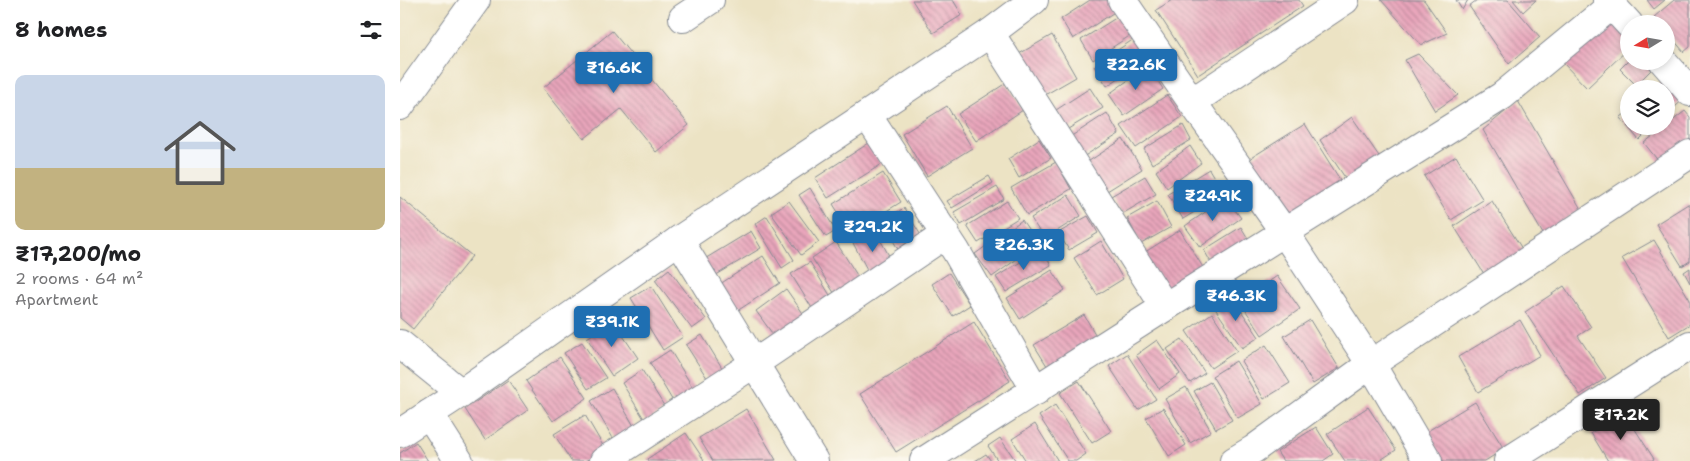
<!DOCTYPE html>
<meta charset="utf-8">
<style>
:root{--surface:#fff;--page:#f6f6f6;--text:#202124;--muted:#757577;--accent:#1f6fb2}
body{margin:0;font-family:"Shantell Sans",sans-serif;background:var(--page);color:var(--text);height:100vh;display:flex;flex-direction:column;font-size:19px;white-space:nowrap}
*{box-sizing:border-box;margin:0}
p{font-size:16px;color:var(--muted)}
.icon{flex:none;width:28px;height:28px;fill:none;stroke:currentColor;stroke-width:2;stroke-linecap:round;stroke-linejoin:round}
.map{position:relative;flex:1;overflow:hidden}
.panel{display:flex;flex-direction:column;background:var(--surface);width:400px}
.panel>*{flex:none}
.needle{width:32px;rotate:259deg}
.buttons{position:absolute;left:1220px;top:15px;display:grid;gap:10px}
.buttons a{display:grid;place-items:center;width:55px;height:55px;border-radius:50%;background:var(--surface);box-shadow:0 2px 8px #0003;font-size:25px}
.price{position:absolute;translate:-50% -42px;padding:0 11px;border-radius:5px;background:var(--accent);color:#fff;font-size:16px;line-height:32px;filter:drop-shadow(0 1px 2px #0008)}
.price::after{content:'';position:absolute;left:50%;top:30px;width:15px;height:11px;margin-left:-8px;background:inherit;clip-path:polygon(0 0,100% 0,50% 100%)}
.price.on{background:#222;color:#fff}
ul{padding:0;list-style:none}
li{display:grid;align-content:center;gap:10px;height:265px;padding:0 15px}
li span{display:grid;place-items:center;height:155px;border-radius:10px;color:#555}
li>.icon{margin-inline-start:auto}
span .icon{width:90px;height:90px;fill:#fffc;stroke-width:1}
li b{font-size:21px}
h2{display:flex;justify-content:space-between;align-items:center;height:60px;padding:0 15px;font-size:21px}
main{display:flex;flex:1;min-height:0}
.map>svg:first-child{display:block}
.building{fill:url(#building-back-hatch)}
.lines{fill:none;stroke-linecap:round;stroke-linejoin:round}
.minor-casing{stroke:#848991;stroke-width:30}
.minor{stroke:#fff;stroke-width:28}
</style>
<main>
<section class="panel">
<h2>8 homes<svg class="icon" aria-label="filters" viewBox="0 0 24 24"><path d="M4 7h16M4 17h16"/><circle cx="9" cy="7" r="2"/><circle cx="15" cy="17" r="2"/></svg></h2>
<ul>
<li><span style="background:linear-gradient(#c9d6e8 60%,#c2b280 0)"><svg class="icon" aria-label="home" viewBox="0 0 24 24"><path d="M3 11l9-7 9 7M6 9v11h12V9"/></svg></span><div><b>₹17,200/mo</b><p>2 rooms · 64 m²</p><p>Apartment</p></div></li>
</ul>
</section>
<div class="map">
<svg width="1290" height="461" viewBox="0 0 1290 461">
<defs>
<pattern id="building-back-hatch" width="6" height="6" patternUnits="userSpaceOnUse" patternTransform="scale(1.25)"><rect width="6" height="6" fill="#e9a6bb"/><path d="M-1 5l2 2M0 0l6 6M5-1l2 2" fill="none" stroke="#bc889b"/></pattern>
</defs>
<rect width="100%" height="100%" fill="#fbf7ec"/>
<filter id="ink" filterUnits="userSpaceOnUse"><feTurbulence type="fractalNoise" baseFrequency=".02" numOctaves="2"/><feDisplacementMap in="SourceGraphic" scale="10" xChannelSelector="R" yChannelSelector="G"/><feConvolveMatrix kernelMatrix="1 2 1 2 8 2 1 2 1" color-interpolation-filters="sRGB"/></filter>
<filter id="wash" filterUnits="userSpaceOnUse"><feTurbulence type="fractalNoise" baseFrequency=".0096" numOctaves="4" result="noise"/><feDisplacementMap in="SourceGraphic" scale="20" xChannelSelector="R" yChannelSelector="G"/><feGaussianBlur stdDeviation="1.12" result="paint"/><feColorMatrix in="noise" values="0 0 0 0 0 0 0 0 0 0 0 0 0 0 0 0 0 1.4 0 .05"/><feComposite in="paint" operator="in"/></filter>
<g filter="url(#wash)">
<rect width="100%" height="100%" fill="#ece3c4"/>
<g id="blocks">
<g class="building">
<path d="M512,0H553L562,15L533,33Z"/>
<path d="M690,0H709L716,11L673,39L661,19Z"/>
<path d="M772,0H899L903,6L798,75L756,10Z"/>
<path d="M981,0H1024L1047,33L1021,45Z"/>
<path d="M1056,0H1068L1062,10Z"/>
<path d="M1077,0H1108L1140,37L1109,64L1069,6Z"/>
<path d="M1113,0H1136L1123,12Z"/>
<path d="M1247,0H1265L1254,9Z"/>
<path d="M1274,0H1290V47L1284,52L1266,31V24H1260L1254,17Z"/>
<path d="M722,14L734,33L693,60L681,40Z"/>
<path d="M1212,14L1229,31V48L1187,88L1162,62Z"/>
<path d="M212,31L289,125L256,152L221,109L184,139L143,88Z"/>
<path d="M652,35L676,77L636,100L612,58Z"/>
<path d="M734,39L747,59L707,86L694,66Z"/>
<path d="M1018,54L1058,95L1035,111L1005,60Z"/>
<path d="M1228,61H1248L1254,67L1236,85L1220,69Z"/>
<path d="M748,66L763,89L724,116L709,94Z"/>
<path d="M1266,77L1285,98L1266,115V89H1253Z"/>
<path d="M606,83L623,110L576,141L558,114Z"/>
<path d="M690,88L703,108L668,129L656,110Z"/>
<path d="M767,95L782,117L736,148L721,126Z"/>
<path d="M1118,101L1181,209L1143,234L1083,130Z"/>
<path d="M547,106L572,148L527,176L502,134Z"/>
<path d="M1229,110V126H1253L1239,140L1220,118Z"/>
<path d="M1285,111L1290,117V139L1260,163L1244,143Z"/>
<path d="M707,113L719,134L683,157L670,137Z"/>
<path d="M952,117L983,162L950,185L920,140Z"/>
<path d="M905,124L944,186L886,224L846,161Z"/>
<path d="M783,125L791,140L752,164L744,149Z"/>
<path d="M639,139L651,158L619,178L608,159Z"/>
<path d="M723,139L742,169L704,193L686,163Z"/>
<path d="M469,143L482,164L428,198L415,178Z"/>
<path d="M790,146L801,163L767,188L756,171Z"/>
<path d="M1056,156L1083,200L1051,220L1024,176Z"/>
<path d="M656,162L671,189L627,215L611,188Z"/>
<path d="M809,169L824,194L783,219L768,194Z"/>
<path d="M483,173L501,202L451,233L433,204Z"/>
<path d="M589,176L593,183L552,208L547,201Z"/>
<path d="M745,176L756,194L722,214L711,196Z"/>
<path d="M597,187L604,199L561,225L554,212Z"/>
<path d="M410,188L436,231L426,237L399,195Z"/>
<path d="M668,195L681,216L644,239L631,218Z"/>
<path d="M0,197L72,256L13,329L0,318Z"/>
<path d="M826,198L841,218L800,247L785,226Z"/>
<path d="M389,201L419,242L401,255L371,213Z"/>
<path d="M607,201L618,218L578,243L567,226Z"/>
<path d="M757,201L771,227L741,244L727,218Z"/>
<path d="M1092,201L1124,252L1086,277L1054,226Z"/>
<path d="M1288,204L1290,208V261L1282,266L1256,224Z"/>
<path d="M504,208L522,237L499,251L482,221Z"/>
<path d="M367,216L394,260L382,268L355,224Z"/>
<path d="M688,216L698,233L669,250L658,233Z"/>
<path d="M622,220L638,244L592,277L575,254Z"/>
<path d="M841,227L852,245L814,268L804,250Z"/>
<path d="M780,230L804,269L767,293L742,254Z"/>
<path d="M351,231L361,248L313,277L303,260Z"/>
<path d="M476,232L493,263L470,275L453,243Z"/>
<path d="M1254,240L1290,300V324L1269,337L1222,258Z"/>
<path d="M701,241L723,279L697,295L674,258Z"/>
<path d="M436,242L462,283L438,299L412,258Z"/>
<path d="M642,249L651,265L606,292L596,277Z"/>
<path d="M363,256L380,283L334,313L317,286Z"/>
<path d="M410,262L434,302L415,313L391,274Z"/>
<path d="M1290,268V283L1284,272Z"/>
<path d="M269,269L306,319L292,329L255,280Z"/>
<path d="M652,270L665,290L620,319L607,298Z"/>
<path d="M549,273L570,305L553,316L532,284Z"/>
<path d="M877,276L900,309L862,335L840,302Z"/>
<path d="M251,286L283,337L263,350L231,298Z"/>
<path d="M1164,286L1191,327L1178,336L1206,378L1180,395L1125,312Z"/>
<path d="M386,289L407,319L377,340L356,311Z"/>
<path d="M831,296L859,337L842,348L814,307Z"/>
<path d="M812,313L837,351L811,368L786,331Z"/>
<path d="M684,315L698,339L649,369L634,345Z"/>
<path d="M910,320L939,368L913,384L884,336Z"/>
<path d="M1120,320L1140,355L1078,392L1058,357Z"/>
<path d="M213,321L238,358L212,376L187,338Z"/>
<path d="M574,322L610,381L496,452L460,394Z"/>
<path d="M302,335L324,371L309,381L286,345Z"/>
<path d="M782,339L805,373L790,383L767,349Z"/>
<path d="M757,340L780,374L759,389L736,355Z"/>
<path d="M182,342L206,378L188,389L164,353Z"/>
<path d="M866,345L890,383L864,399L841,361Z"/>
<path d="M270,350L295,391L274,403L250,363Z"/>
<path d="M727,354L756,399L738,410L709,366Z"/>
<path d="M160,357L187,398L153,421L126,381Z"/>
<path d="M836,361L862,404L838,418L812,376Z"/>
<path d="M242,370L266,409L246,422L222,383Z"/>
<path d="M108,380L128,410L85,440L65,409Z"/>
<path d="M679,381L711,431L692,443L660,393Z"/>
<path d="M810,382L832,420L816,429L794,391Z"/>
<path d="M786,387L811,431L790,443L765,399Z"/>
<path d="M212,388L238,433L217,445L191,401Z"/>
<path d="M1075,402L1104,449L1085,461H1043L1026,432Z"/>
<path d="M655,405L686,454L676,461H668L639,416Z"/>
<path d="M968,407L996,450L979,461H945L927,434Z"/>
<path d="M763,408L786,445L769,456L746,418Z"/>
<path d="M346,409L376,460L313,461L299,438Z"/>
<path d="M1224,412L1254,459L1251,461H1208L1191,433Z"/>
<path d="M185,415L205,449L185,461H171L154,434Z"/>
<path d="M635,424L658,461H626L612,439Z"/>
<path d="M916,427L933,454L923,461H883L877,452Z"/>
<path d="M286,433L304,460L302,461H248L247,459Z"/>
<path d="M600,438L616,461H598L588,446Z"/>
<path d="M16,442L28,461H0V453Z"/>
<path d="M586,454L591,461H575Z"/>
</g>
</g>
</g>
<g filter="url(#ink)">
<use href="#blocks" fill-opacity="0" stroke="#848991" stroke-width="1"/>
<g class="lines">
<defs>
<g id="minor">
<path d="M722,0L792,102L885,233L971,364L1028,461"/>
<path d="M1207,0L1229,24"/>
<path d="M283,18L310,0"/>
<path d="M590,33L765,307"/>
<path d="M1263,61L1290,92"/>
<path d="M792,102L945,0"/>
<path d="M0,106L76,0"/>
<path d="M467,115L556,251L636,391"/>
<path d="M279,240L414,461"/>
<path d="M0,344L61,393"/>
<path d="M29,414L59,461"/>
<path d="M0,433L61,393L279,240L590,33L634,0"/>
<path d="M204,461L355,363L546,234"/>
<path d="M524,461L765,307L1102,96L1212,5"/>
<path d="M834,461L854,449L971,364L1290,154"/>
<path d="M1108,461L1290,345"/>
</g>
</defs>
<use href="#minor" class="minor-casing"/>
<use href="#minor" class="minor"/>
</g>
</g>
</svg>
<div class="buttons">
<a><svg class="needle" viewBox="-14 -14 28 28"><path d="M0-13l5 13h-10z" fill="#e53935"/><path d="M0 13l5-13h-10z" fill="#757577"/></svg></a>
<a><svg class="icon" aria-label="layers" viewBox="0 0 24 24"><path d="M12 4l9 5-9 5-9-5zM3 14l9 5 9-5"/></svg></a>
</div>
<b class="price" style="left:736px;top:91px">₹22.6K</b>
<b class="price" style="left:214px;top:94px">₹16.6K</b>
<b class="price" style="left:813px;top:222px">₹24.9K</b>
<b class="price" style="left:473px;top:253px">₹29.2K</b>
<b class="price" style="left:624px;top:271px">₹26.3K</b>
<b class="price" style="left:836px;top:322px">₹46.3K</b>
<b class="price" style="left:212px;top:348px">₹39.1K</b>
<b class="price on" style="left:1221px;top:441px">₹17.2K</b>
</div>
</main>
